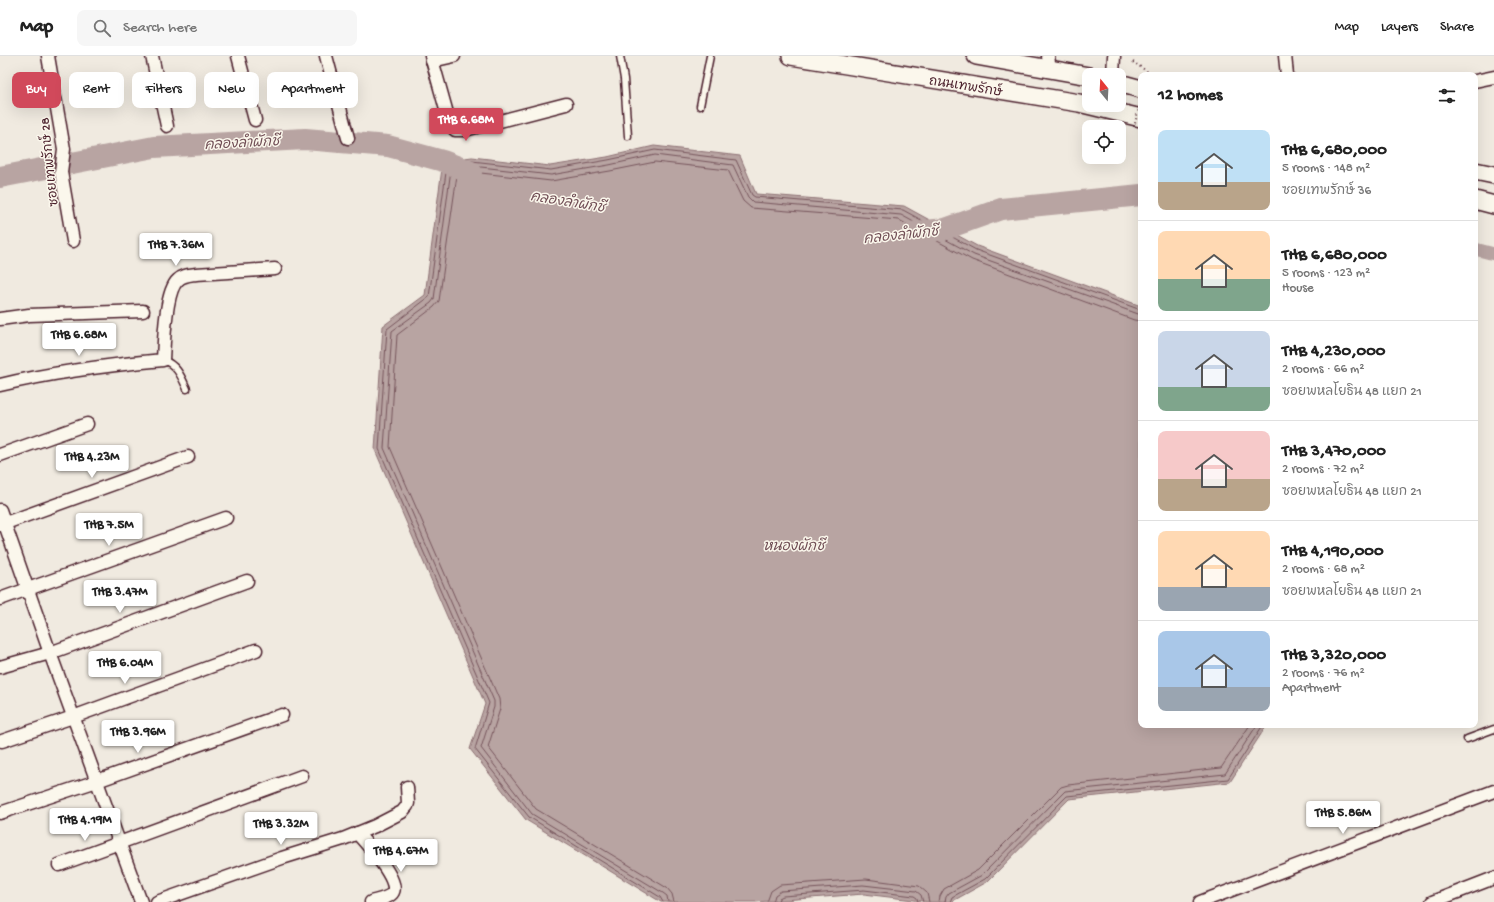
<!DOCTYPE html>
<meta charset="utf-8">
<style>
:root{--surface:#fff;--page:#f6f6f6;--text:#222;--muted:#767676;--line:#e0e0e0;--accent:#d1495b}
body{margin:0;font-family:"Gochi Hand","Playpen Sans Thai",sans-serif;background:var(--page);color:var(--text);height:100vh;display:flex;flex-direction:column;font-size:15px;white-space:nowrap}
*{box-sizing:border-box;margin:0}
p{font-size:13px;color:var(--muted)}
.icon{flex:none;width:22px;height:22px;fill:none;stroke:currentColor;stroke-width:2;stroke-linecap:round;stroke-linejoin:round}
.map{position:relative;flex:1;overflow:hidden}
.side{position:absolute;left:1138px;top:16px;width:340px;height:656px;display:flex;flex-direction:column;background:var(--surface);border-radius:8px;box-shadow:0 4px 16px #0002}
.side>*{flex:none}
.guide{position:absolute;left:12px;top:16px;width:380px;height:36px;display:flex;gap:8px}
.needle{width:26px;rotate:342deg}
.controls{position:absolute;left:1082px;top:12px;display:grid;gap:8px}
.controls a{display:grid;place-items:center;width:44px;height:44px;border-radius:8px;background:var(--surface);box-shadow:0 4px 16px #0002;font-size:20px}
.price{position:absolute;translate:-50% -34px;padding:0 9px;border-radius:4px;background:#fff;color:#222;font-size:13px;line-height:26px;filter:drop-shadow(0 1px 2px #0008)}
.price::after{content:'';position:absolute;left:50%;top:24px;width:12px;height:9px;margin-left:-6px;background:inherit;clip-path:polygon(0 0,100% 0,50% 100%)}
.price.active{background:var(--accent);color:#fff}
ul{padding:0;list-style:none}
li{display:flex;align-items:center;gap:12px;height:100px;padding:0 20px}
li+li{border-top:1px solid var(--line)}
li span{display:grid;place-items:center;flex:none;width:112px;height:80px;border-radius:8px;color:#555}
li>.icon{margin-inline-start:auto}
span .icon{width:48px;height:48px;fill:#fffc;stroke-width:1}
li b{font-size:17px}
h2{display:flex;justify-content:space-between;align-items:center;height:48px;padding:0 20px;font-size:17px}
.tag{padding:0 14px;border-radius:8px;background:var(--surface);box-shadow:0 4px 16px #0002;font-size:14px;line-height:36px}
.tag.active{background:var(--accent);color:#fff}
header{display:flex;align-items:center;gap:24px;box-sizing:border-box;height:56px;padding:0 20px;background:var(--surface);border-bottom:1px solid var(--line)}
header strong{font-size:19px}
nav{display:flex;gap:22px;margin-inline-start:auto;font-size:14px}
.search{width:280px;height:36px;background:var(--page);display:flex;align-items:center;gap:10px;box-sizing:border-box;padding:0 14px;border-radius:8px;color:var(--muted);font-size:15px}
.map>svg:first-child{display:block}
.water{fill:#b8a4a2;stroke:#8c6f72}
.lines{fill:none;stroke-linecap:round;stroke-linejoin:round}
.shore{stroke:#76545b;stroke-width:1}
.canal{stroke:#b8a4a2;stroke-width:13}
.river{stroke:#b8a4a2;stroke-width:22}
.lane-casing{stroke:#4a1f2b;stroke-width:9}
.street-casing{stroke:#4a1f2b;stroke-width:15}
.secondary-casing{stroke:#4a1f2b;stroke-width:20}
.path{stroke:#4a1f2b;stroke-width:2;stroke-dasharray:1 3;stroke-linecap:butt}
.lane{stroke:#fbf7ec;stroke-width:6}
.street{stroke:#fbf7ec;stroke-width:12}
.secondary{stroke:#fbf7ec;stroke-width:17}
.path-bridge{stroke:#4a1f2b;stroke-width:2;stroke-dasharray:1 3;stroke-linecap:butt}
.labels{text-anchor:middle;stroke-width:3;stroke-linejoin:round;paint-order:stroke}
.street-label{font-size:13px;fill:#4a1f2b;stroke:#fbf7ec}
.water-label{font-size:14px;font-style:italic;fill:#704e55;stroke:#fbf7ec}
</style>
<header>
<strong>Map</strong>
<div class="search"><svg class="icon" aria-label="search" viewBox="0 0 24 24"><circle cx="10" cy="10" r="6"/><path d="M15 15l6 6"/></svg>Search here</div>
<nav><a>Map</a><a>Layers</a><a>Share</a></nav>
</header>
<div class="map">
<svg width="1494" height="846" viewBox="0 0 1494 846">
<rect width="100%" height="100%" fill="#f0eae0"/>
<filter id="ink" filterUnits="userSpaceOnUse"><feTurbulence type="fractalNoise" baseFrequency=".025" numOctaves="2"/><feDisplacementMap in="SourceGraphic" scale="8" xChannelSelector="R" yChannelSelector="G"/><feConvolveMatrix kernelMatrix="1 2 1 2 8 2 1 2 1" color-interpolation-filters="sRGB"/></filter>
<g filter="url(#ink)">
<path class="water" d="M654,90L740,100L756,138L904,150L977,190L1141,250V669H1267L1230,726L1069,743L987,826L951,846H930L864,838L756,846H661L526,764L470,693L485,648L375,394L383,270L425,239L443,105L472,101L550,110L607,101Z"/>
<g class="lines">
<g class="shore">
<path d="M663,846L660,841L529,761L475,693L489,647L379,393L387,273L429,241L447,109L472,105L551,114L608,104L655,94L736,104L752,139L755,141L903,154L976,194L1141,254"/>
<path d="M668,846L667,840L663,837L532,758L481,692L494,651V645L384,392L392,275L431,247L434,243L451,113L472,110L551,119L609,109L655,99L733,109L748,141L753,146L901,159L974,199L1141,259"/>
<path d="M674,846L672,838L667,832L536,753L488,691L500,653L499,643L390,391L397,279L434,251L439,245L457,119L472,116L551,125L610,115L655,106L728,114L743,145L751,152L899,164L972,204L1134,264L1141,265"/>
<path d="M767,846L771,835L780,829L866,823L919,830L927,837L929,846"/>
<path d="M773,846L775,839L781,835L863,829L916,835L921,839L923,846"/>
<path d="M778,846L779,842L783,840L864,834L914,840L917,842L918,846"/>
<path d="M939,846L940,840L944,833L978,814L1061,731L1068,729L1221,712L1250,669"/>
<path d="M945,846L946,841L949,837L982,819L1065,735L1225,718L1257,669"/>
<path d="M950,846L952,841L985,823L1067,740L1228,723L1263,669"/>
</g>
<path class="canal" d="M1475,193L1494,198"/>
<g class="river">
<path d="M0,121L154,91L305,83L388,90L443,105L471,116"/>
<path d="M916,176L945,173L1001,153L1141,139"/>
</g>
<defs>
<g id="lane">
<path d="M620,0L624,23L628,80"/>
<path d="M700,50L710,0"/>
<path d="M163,304C177,309 181,320 187,333"/>
<path d="M1467,683L1494,673"/>
</g>
<g id="street">
<path d="M48,0L64,93L61,116L73,185"/>
<path d="M152,0L167,70"/>
<path d="M238,0L255,64"/>
<path d="M326,0L348,82"/>
<path d="M431,0L450,68L455,74H465L566,48"/>
<path d="M1048,0L1050,13"/>
<path d="M1285,0L1287,19"/>
<path d="M432,5L454,0"/>
<path d="M1113,19L1114,0"/>
<path d="M1475,25L1494,21"/>
<path d="M0,263L29,259L143,255"/>
<path d="M0,329C54,316 108,309 163,304C164,286 165,235 178,224C183,219 189,219 196,218L275,213"/>
<path d="M0,399L87,368"/>
<path d="M0,454L50,597L141,846"/>
<path d="M0,469L188,401"/>
<path d="M0,543L226,462"/>
<path d="M0,611L50,597L247,525"/>
<path d="M2,685L73,661L256,594"/>
<path d="M0,757L97,725L282,659"/>
<path d="M357,777C365,786 400,824 393,836C390,842 377,844 371,846"/>
<path d="M59,809L302,720"/>
<path d="M157,846L282,802L343,783L375,770L402,756L407,750L408,747L407,731"/>
<path d="M1200,846L1494,735"/>
<path d="M1432,846L1494,822"/>
</g>
<g id="secondary">
<path d="M791,0L1079,47L1141,62"/>
<path d="M976,0L1089,20"/>
<path d="M1119,27L1141,33"/>
<path d="M1475,115L1494,119"/>
<path d="M1475,144L1494,149"/>
</g>
</defs>
<use href="#lane" class="lane-casing"/>
<use href="#street" class="street-casing"/>
<use href="#secondary" class="secondary-casing"/>
<path class="path" d="M1133,6L1148,16V19"/>
<use href="#lane" class="lane"/>
<use href="#street" class="street"/>
<use href="#secondary" class="secondary"/>
<path class="path-bridge" d="M1134,71L1141,44"/>
</g>
</g>
<g class="labels">
<g class="street-label">
<text transform="translate(966 29) rotate(9)" y="5">ถนนเทพรักษ์</text>
<text transform="translate(48 106) rotate(-96)" y="5">ซอยเทพรักษ์ 28</text>
</g>
<g class="water-label">
<text transform="translate(242 86) rotate(-3)" y="5">คลองลำผักชี</text>
<text transform="translate(568 145) rotate(9)" y="5">คลองลำผักชี</text>
<text transform="translate(901 178) rotate(-6)" y="5">คลองลำผักชี</text>
<text x="794" y="494">หนองผักชี</text>
</g>
</g>
</svg>
<div class="controls">
<a><svg class="needle" viewBox="-14 -14 28 28"><path d="M0-13l5 13h-10z" fill="#e53935"/><path d="M0 13l5-13h-10z" fill="#767676"/></svg></a>
<a><svg class="icon" aria-label="locate" viewBox="0 0 24 24"><circle cx="12" cy="12" r="6"/><path d="M12 2v4M12 18v4M2 12h4M18 12h4"/></svg></a>
</div>
<b class="price active" style="left:466px;top:86px">THB 6.68M</b>
<b class="price" style="left:176px;top:211px">THB 7.36M</b>
<b class="price" style="left:79px;top:301px">THB 6.68M</b>
<b class="price" style="left:92px;top:423px">THB 4.23M</b>
<b class="price" style="left:109px;top:491px">THB 7.5M</b>
<b class="price" style="left:120px;top:558px">THB 3.47M</b>
<b class="price" style="left:125px;top:629px">THB 6.04M</b>
<b class="price" style="left:138px;top:698px">THB 3.96M</b>
<b class="price" style="left:1343px;top:779px">THB 5.86M</b>
<b class="price" style="left:85px;top:786px">THB 4.19M</b>
<b class="price" style="left:281px;top:790px">THB 3.32M</b>
<b class="price" style="left:401px;top:817px">THB 4.67M</b>
<div class="guide">
<a class="tag active">Buy</a>
<a class="tag">Rent</a>
<a class="tag">Filters</a>
<a class="tag">New</a>
<a class="tag">Apartment</a>
</div>
<section class="side">
<h2>12 homes<svg class="icon" aria-label="filters" viewBox="0 0 24 24"><path d="M4 7h16M4 17h16"/><circle cx="9" cy="7" r="2"/><circle cx="15" cy="17" r="2"/></svg></h2>
<ul>
<li><span style="background:linear-gradient(#bfe0f5 65%,#b9a48a 0)"><svg class="icon" aria-label="home" viewBox="0 0 24 24"><path d="M3 11l9-7 9 7M6 9v11h12V9"/></svg></span><div><b>THB 6,680,000</b><p>5 rooms · 148 m²</p><p>ซอยเทพรักษ์ 36</p></div></li>
<li><span style="background:linear-gradient(#ffd9b3 60%,#7fa58c 0)"><svg class="icon" aria-label="home" viewBox="0 0 24 24"><path d="M3 11l9-7 9 7M6 9v11h12V9"/></svg></span><div><b>THB 6,680,000</b><p>5 rooms · 123 m²</p><p>House</p></div></li>
<li><span style="background:linear-gradient(#c9d6e8 70%,#7fa58c 0)"><svg class="icon" aria-label="home" viewBox="0 0 24 24"><path d="M3 11l9-7 9 7M6 9v11h12V9"/></svg></span><div><b>THB 4,230,000</b><p>2 rooms · 66 m²</p><p>ซอยพหลโยธิน 48 แยก 21</p></div></li>
<li><span style="background:linear-gradient(#f6c9c9 60%,#b9a48a 0)"><svg class="icon" aria-label="home" viewBox="0 0 24 24"><path d="M3 11l9-7 9 7M6 9v11h12V9"/></svg></span><div><b>THB 3,470,000</b><p>2 rooms · 72 m²</p><p>ซอยพหลโยธิน 48 แยก 21</p></div></li>
<li><span style="background:linear-gradient(#ffd9b3 70%,#9aa5b1 0)"><svg class="icon" aria-label="home" viewBox="0 0 24 24"><path d="M3 11l9-7 9 7M6 9v11h12V9"/></svg></span><div><b>THB 4,190,000</b><p>2 rooms · 68 m²</p><p>ซอยพหลโยธิน 48 แยก 21</p></div></li>
<li><span style="background:linear-gradient(#a9c7e8 70%,#9aa5b1 0)"><svg class="icon" aria-label="home" viewBox="0 0 24 24"><path d="M3 11l9-7 9 7M6 9v11h12V9"/></svg></span><div><b>THB 3,320,000</b><p>2 rooms · 76 m²</p><p>Apartment</p></div></li>
</ul>
</section>
</div>
